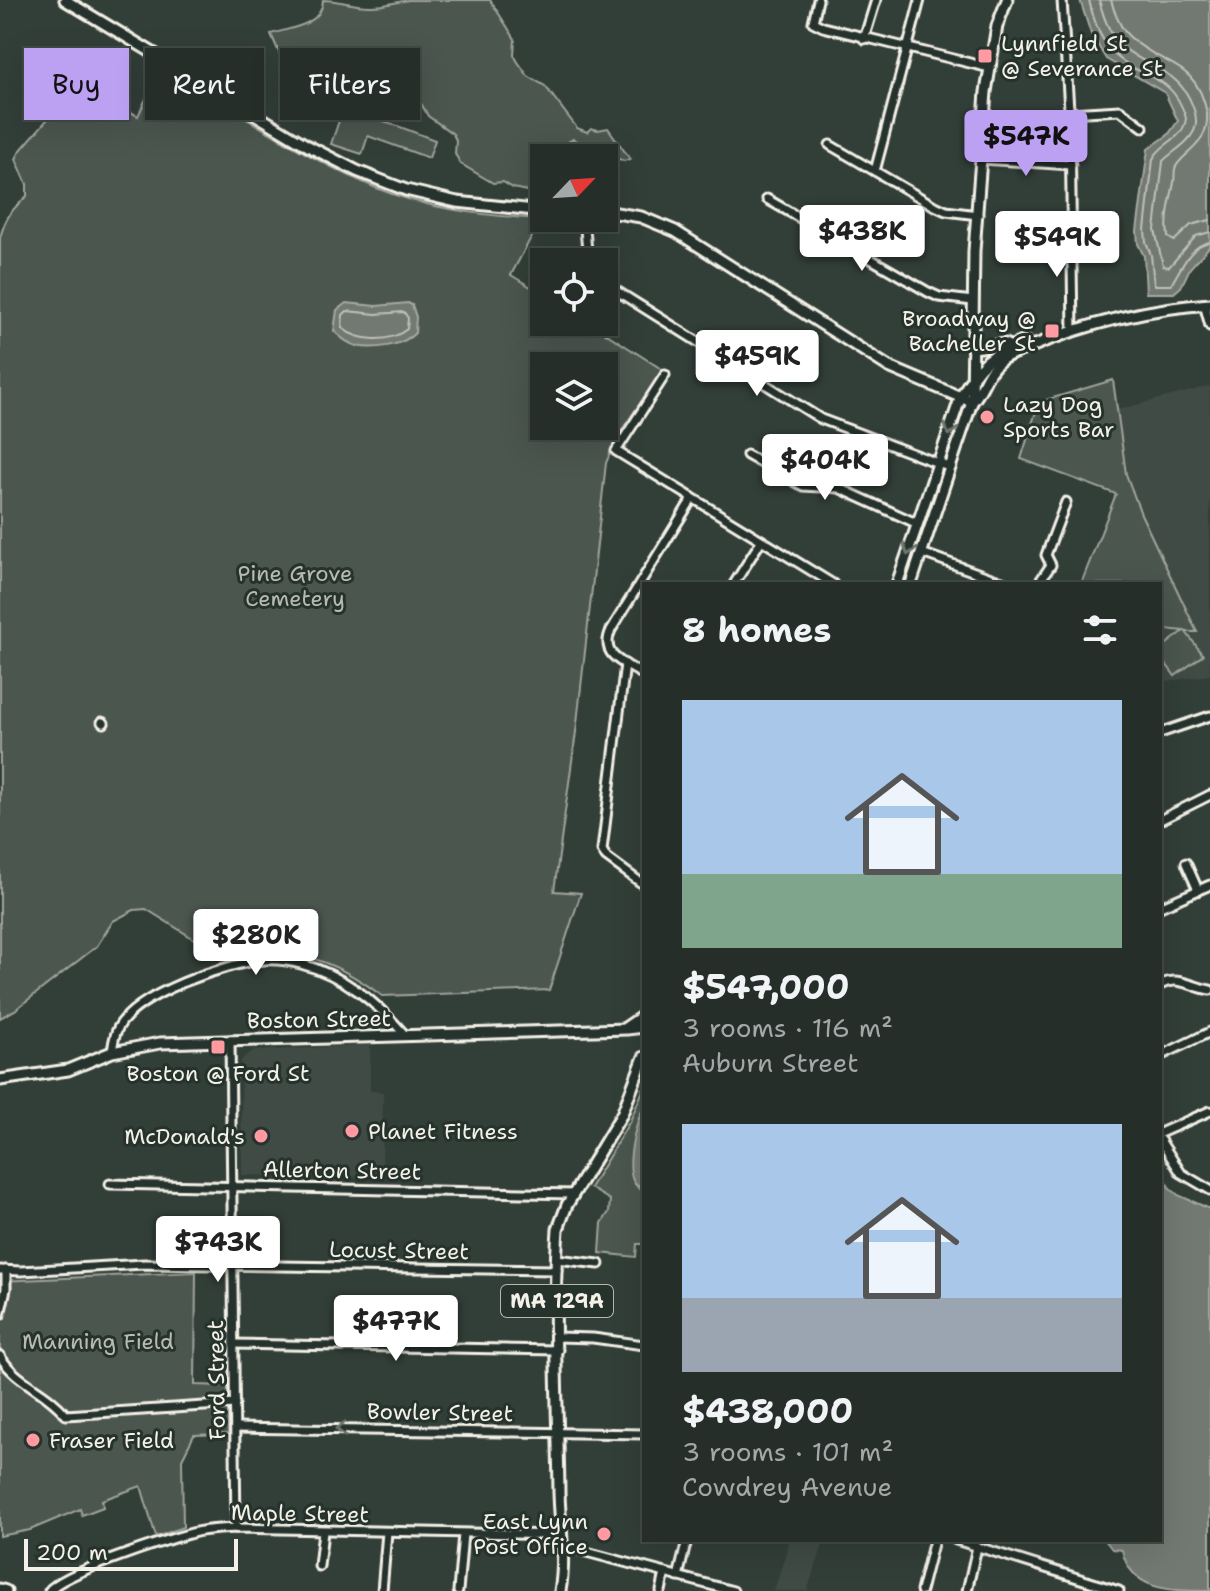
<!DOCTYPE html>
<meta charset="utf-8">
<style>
:root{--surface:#262e2a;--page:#2e3632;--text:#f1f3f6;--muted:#a4a8a8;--line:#424a47;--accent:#bca0f2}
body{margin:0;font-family:"Shantell Sans",sans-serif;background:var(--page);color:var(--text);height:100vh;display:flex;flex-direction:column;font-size:30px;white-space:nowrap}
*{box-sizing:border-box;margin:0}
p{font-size:26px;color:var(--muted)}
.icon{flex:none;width:44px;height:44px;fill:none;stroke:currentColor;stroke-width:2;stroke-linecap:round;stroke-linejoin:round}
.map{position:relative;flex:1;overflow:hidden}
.panel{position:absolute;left:642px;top:582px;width:520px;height:960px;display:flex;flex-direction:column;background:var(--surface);border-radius:0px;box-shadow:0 8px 32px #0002,0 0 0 2px var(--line)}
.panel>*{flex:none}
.guide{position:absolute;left:24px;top:48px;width:498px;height:72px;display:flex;gap:16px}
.needle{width:52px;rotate:65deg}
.tools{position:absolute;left:530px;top:144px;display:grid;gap:16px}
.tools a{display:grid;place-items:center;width:88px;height:88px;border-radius:0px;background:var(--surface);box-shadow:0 8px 32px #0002,0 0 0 2px var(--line);font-size:40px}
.scale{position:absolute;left:24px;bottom:20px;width:214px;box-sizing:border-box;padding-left:8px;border:4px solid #f4f1e8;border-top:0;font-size:22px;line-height:28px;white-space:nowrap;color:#f4f1e8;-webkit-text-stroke:6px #26332d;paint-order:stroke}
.price{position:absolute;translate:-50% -68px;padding:0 18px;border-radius:8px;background:#fff;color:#222;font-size:26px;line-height:52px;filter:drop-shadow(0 2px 4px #0008)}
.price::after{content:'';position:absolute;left:50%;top:48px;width:24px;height:18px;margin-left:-12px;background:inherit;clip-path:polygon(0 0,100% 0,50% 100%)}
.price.current{background:var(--accent);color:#111}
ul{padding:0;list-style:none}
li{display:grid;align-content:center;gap:16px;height:424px;padding:0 40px}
li span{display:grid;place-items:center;height:248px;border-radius:0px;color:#555}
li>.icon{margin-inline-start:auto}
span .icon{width:144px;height:144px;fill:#fffc;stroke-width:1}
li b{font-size:34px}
h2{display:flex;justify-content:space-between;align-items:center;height:96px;padding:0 40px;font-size:34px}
.pill{padding:0 28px;border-radius:0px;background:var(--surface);box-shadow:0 8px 32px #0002,0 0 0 2px var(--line);font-size:28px;line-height:72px}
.pill.current{background:var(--accent);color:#111}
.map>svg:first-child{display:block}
.built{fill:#404b44}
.green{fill:#4c564f;stroke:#a0a49c;stroke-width:2;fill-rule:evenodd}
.water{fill:#727972;stroke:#a6a9a1;stroke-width:2}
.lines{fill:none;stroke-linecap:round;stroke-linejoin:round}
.shore{stroke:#c0c1b9;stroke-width:2}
.minor-casing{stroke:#f4f1e8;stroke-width:13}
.major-casing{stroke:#f4f1e8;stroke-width:15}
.minor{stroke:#26332d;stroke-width:7}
.major{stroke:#26332d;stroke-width:9}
.oneway{stroke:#6e766e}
.poi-dot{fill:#ff9aa2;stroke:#26332d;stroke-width:3}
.labels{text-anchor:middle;stroke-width:6;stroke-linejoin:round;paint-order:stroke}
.shield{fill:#26332d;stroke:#b6b8b0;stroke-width:2}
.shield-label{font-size:20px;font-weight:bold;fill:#f4f1e8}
.poi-label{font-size:22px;fill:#f4f1e8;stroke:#26332d;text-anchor:start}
.park-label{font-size:22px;fill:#b9bbb2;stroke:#26332d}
.street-label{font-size:22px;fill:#f4f1e8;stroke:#26332d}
</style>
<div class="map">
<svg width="1210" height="1591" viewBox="0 0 1210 1591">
<rect width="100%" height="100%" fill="#323e38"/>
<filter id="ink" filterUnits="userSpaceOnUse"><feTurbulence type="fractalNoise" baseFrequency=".0125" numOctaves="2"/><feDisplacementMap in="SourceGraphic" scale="16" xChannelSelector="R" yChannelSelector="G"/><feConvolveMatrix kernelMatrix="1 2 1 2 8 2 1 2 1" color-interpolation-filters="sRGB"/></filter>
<g filter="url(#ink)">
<g class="built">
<path d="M1210,386V675L1160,682V641L1164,629L1197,631L1141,514L1126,474L1116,410Z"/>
<path d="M370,1045V1091L383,1092L382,1178L242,1175L241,1061L244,1057L253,1051Z"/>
<path d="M790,1540H825L807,1591H774Z"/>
</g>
<g class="green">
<path d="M323,0C341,0 354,7 372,6C385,6 396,2 408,0C432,0 465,0 490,0L515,39L514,55L518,62L528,76L545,86L577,128L587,132L591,128L598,130L608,128L630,159L624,161L585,146L573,139L565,144L559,158H544L543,191L534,189L531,192L513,188L503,182L493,183L461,164L455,154L456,140L453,134L428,116L422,105L404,91L399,82L381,79L370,66L356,68L345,60L336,61L325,67L298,66L281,57L271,34C290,28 322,26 323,0Z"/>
<path d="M161,67C231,108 299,155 374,187C426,209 485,216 541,219L511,275L544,295V322H588L663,370L617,437L606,463L576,732L554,891L581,893L549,990L382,996C334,959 285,942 226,959L146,909L134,910L113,921L97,946L15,1010L0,1018V238C5,218 12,209 27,196V184L16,159L20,151L78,84L138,116ZM544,366H604V426H544Z"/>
<path d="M344,106L435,140L429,158L368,136L362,154L331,144Z"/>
<path d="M1113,380L1126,474L1141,514L1197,632H1186L1203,655L1175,676L1160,656V649L1184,631L1165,629L1160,641V584H1081L1116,494L1021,459L1039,402Z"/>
<path d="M644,1088V1128L635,1184L639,1189L644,1190V1244H637L636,1257L600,1253L602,1223L609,1212L610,1200L590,1188L630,1121Z"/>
<path d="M196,1272L195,1385L228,1386V1434L194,1435L182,1459L183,1527L156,1537L141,1486L102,1500L103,1507L82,1515L80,1509L30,1530L0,1536V1281Z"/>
</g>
<g class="water">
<path d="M1080,0H1210V243L1209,247L1190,268L1181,287L1174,293H1146L1144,256L1138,244L1137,231L1148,149L1168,135L1178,121L1165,93L1106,59L1091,34Z"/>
<path d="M346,303L376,306L408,303L412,305L416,317L415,333C403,346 373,350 357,346C348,344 340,337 334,331L337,310Z"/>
<path d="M644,1107V1187L635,1184C624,1169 635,1123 644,1107Z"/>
<path d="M1160,1170L1169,1187L1178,1195L1210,1209V1591C1169,1591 1131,1591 1122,1550L1112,1549L1105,1540H1160Z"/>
</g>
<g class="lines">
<g class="shore">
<path d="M1089,0C1093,18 1101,42 1115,55C1145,82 1172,72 1186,118C1184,140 1161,142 1153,159L1145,230L1146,242L1151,255L1154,285H1171C1180,270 1191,244 1210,242"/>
<path d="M1099,0C1103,16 1111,38 1124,48C1151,70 1180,70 1193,107C1196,115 1198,123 1194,131C1187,145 1173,151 1163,161L1155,230L1163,266L1169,267L1196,236L1210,232"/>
<path d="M1111,0C1114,12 1121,30 1131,38C1163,68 1196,59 1207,113C1210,147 1179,154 1175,169C1174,173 1175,177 1174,182C1171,200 1165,217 1168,237L1174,241L1191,225L1210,220"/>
<path d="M347,311L376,314L404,312L408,318L407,329C390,343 359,342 342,328L343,315Z"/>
</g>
<defs>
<g id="minor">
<path d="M818,0L813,22L823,27L990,68"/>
<path d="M1062,0L1070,125L1073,332"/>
<path d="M864,39L876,0"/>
<path d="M1069,113L1120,110L1143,127"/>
<path d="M830,145L933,205L946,211L978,215"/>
<path d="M982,159L1071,165"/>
<path d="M875,171L920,0"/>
<path d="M767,199L928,292L939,297L973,301"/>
<path d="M584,218L588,262"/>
<path d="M1072,227L1111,225"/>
<path d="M604,283L821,419L951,468"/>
<path d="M1204,304L1210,326"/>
<path d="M665,375L616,451L833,584"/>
<path d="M747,455L803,486L839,488L918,524"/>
<path d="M922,553L1008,584"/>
<path d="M734,584L761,541"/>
<path d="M1038,584L1051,565L1046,555L1066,502"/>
<path d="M625,664L602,850L606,857L644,885"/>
<path d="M644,675C624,663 599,656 611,630L692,499"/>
<path d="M102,722L104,723"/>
<path d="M1160,733L1210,716"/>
<path d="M1160,820L1210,795"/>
<path d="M1186,863L1198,890"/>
<path d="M1160,907L1210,885"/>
<path d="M1160,985C1179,975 1191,987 1210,990"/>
<path d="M230,1040L236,1528"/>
<path d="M112,1052C113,1045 114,1035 118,1028C136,994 226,963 264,960C276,959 289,961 301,964C344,975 377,1003 405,1035"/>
<path d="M1160,1056L1210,1032"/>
<path d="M1160,1133L1210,1111"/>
<path d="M1160,1140L1181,1173L1210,1190"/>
<path d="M110,1184L574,1194"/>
<path d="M557,1259L599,1264"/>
<path d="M0,1270L21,1271L144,1264L557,1270"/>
<path d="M0,1315L6,1289V1270"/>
<path d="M557,1337L593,1338L644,1345"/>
<path d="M234,1344L558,1350"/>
<path d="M0,1356C16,1383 46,1390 66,1415L235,1404"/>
<path d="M235,1428L644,1434"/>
<path d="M956,1540L1119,1591"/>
<path d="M564,1546L733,1591"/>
<path d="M319,1566L323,1531"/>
<path d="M678,1577L687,1540"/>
<path d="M49,1591C62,1573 166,1540 192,1533C206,1529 221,1529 236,1528L562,1535"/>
<path d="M382,1591L387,1532"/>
<path d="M458,1591L463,1534"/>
<path d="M661,1591L665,1573"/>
<path d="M921,1591L934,1540"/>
<path d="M967,1591L977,1547"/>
</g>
<g id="major">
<path d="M65,0L308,146L357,171L406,190L457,202L544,211"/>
<path d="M604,211L641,217L675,231L889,367L972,402"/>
<path d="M972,348L1006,344"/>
<path d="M972,402C984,389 986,371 1000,361C1008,354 1018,352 1028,348C1086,324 1148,308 1210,304"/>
<path d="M897,584L961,396C979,364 990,354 1025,341"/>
<path d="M911,584L972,402L974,251L986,92L997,26L1007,0"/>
<path d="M625,1028L644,1015"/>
<path d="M0,1080L68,1070L112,1052L160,1043L627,1029L644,1027"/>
<path d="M0,1589L6,1591"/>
<path d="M560,1591C566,1558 560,1527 559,1493C558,1406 552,1316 558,1229L567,1205L622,1114L644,1057"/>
</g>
</defs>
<use href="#minor" class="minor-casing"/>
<use href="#major" class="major-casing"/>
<use href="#minor" class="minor"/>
<use href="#major" class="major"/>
</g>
<defs><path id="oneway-chevron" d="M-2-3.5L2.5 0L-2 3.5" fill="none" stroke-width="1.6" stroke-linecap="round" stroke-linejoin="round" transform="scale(2)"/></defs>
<g class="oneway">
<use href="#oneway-chevron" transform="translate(950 430) rotate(109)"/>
<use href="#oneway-chevron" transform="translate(909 550) rotate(109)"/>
<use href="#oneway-chevron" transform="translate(341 1429) rotate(-180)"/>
</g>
</g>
<g class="poi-dot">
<rect x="977" y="48" width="16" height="16" rx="4"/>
<rect x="1044" y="323" width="16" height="16" rx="4"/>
<circle cx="987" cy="417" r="8"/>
<rect x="210" y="1039" width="16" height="16" rx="4"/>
<circle cx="352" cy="1131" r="8"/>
<circle cx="261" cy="1136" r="8"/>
<circle cx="33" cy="1440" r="8"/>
<circle cx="604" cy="1534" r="8"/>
</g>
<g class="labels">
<rect class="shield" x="501" y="1285" width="112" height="32" rx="6"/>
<g class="shield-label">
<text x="557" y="1308">MA 129A</text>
</g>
<g class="poi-label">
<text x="1001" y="51">Lynnfield St<tspan x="1001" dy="25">@ Severance St</tspan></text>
<text x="1036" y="326" text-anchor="end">Broadway @<tspan x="1036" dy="25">Bacheller St</tspan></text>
<text x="1003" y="412">Lazy Dog<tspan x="1003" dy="25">Sports Bar</tspan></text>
<text x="218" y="1081" text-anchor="middle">Boston @ Ford St</text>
<text x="368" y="1139">Planet Fitness</text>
<text x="245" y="1144" text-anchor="end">McDonald's</text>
<text x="49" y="1448">Fraser Field</text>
<text x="588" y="1529" text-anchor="end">East Lynn<tspan x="588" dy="25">Post Office</tspan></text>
</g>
<g class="park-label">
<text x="295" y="581">Pine Grove<tspan x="295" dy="25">Cemetery</tspan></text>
<text x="98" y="1349">Manning Field</text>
</g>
<g class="street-label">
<text transform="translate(319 1019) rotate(-1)" y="8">Boston Street</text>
<text transform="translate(342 1170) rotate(1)" y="8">Allerton Street</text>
<text transform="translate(399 1250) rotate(1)" y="8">Locust Street</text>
<text transform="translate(216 1380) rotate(-91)" y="8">Ford Street</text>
<text transform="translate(440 1412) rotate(1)" y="8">Bowler Street</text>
<text transform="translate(300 1513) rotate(1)" y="8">Maple Street</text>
</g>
</g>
</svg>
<div class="tools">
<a><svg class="needle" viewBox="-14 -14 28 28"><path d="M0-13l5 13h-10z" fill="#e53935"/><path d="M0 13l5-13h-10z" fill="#a4a8a8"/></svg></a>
<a><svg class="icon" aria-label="locate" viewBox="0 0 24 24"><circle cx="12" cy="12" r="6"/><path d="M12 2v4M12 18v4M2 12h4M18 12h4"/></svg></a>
<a><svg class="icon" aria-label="layers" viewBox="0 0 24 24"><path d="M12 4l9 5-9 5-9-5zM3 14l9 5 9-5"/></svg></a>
</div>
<div class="scale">200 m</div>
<b class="price current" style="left:1026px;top:178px">$547K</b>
<b class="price" style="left:862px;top:273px">$438K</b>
<b class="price" style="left:1057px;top:279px">$549K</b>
<b class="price" style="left:757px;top:398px">$459K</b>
<b class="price" style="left:825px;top:502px">$404K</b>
<b class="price" style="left:256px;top:977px">$280K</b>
<b class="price" style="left:218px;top:1284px">$743K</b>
<b class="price" style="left:396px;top:1363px">$477K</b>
<div class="guide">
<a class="pill current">Buy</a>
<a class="pill">Rent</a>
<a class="pill">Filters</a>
</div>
<section class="panel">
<h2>8 homes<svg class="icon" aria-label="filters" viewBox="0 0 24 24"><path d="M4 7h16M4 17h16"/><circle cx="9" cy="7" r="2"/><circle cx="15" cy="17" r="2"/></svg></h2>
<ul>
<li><span style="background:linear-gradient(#a9c7e8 70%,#7fa58c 0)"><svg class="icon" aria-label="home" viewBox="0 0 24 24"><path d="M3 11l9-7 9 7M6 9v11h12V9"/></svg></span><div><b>$547,000</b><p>3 rooms · 116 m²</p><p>Auburn Street</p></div></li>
<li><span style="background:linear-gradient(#a9c7e8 70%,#9aa5b1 0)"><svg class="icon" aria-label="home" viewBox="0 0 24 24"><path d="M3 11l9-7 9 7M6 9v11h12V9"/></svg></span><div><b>$438,000</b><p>3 rooms · 101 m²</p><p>Cowdrey Avenue</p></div></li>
</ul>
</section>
</div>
